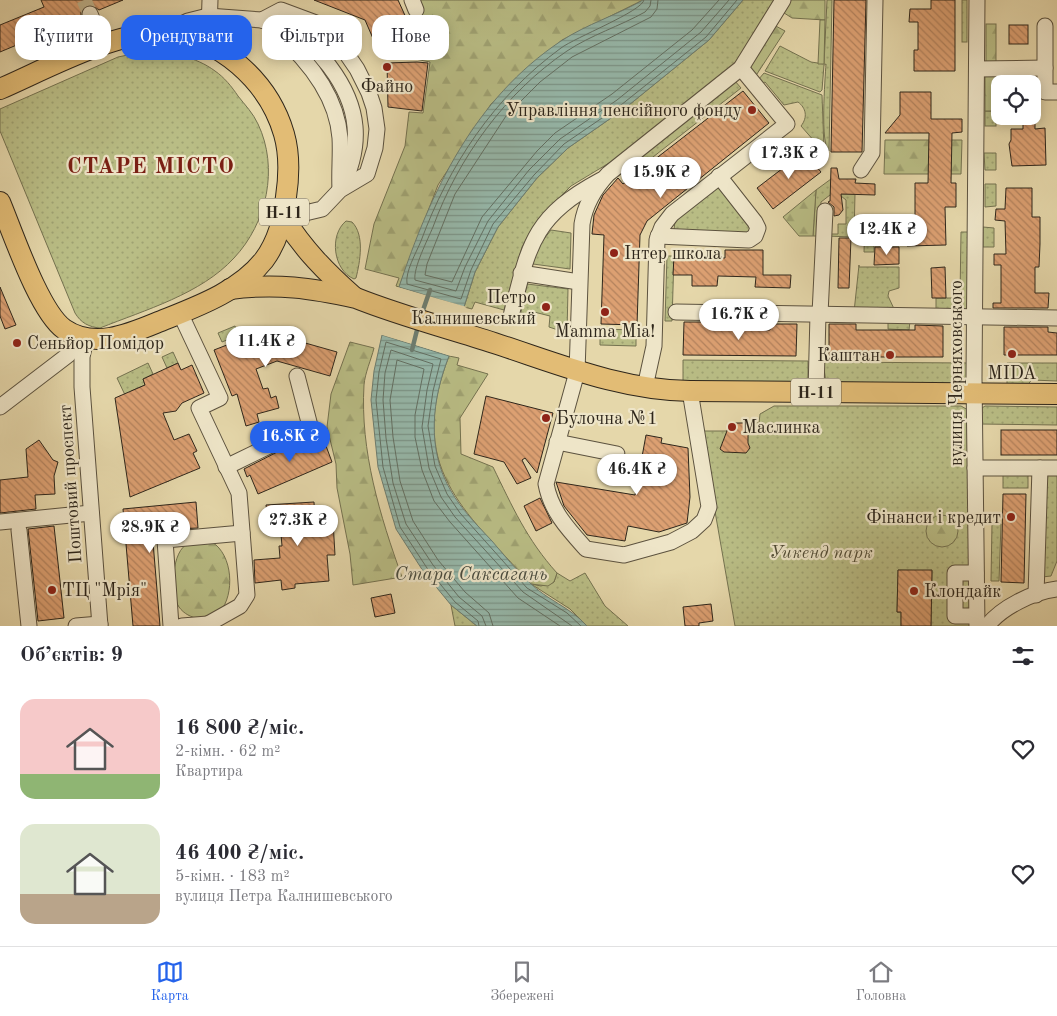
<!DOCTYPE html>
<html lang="uk">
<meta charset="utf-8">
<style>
:root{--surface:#fff;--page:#f2f2f3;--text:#2b2b33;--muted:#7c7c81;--line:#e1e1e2;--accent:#2563eb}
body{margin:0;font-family:"Old Standard TT",serif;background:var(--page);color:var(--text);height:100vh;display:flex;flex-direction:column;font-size:19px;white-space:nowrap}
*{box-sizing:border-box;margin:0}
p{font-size:16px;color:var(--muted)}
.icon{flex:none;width:28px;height:28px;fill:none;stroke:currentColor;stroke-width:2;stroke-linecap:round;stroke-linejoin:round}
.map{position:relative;height:626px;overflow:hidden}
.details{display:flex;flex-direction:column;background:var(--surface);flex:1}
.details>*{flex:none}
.top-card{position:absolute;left:15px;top:15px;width:500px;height:45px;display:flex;gap:10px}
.buttons{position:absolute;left:991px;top:75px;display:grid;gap:10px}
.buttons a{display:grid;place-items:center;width:50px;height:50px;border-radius:10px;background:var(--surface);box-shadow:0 2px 12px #0003;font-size:25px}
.price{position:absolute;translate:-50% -42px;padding:0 11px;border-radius:18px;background:#fff;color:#222;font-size:16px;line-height:32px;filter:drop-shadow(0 1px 2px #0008)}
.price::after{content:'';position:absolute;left:50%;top:30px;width:15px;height:11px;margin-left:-8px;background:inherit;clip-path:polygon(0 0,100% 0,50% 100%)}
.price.active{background:var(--accent);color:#fff}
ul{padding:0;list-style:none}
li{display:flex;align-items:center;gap:15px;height:125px;padding:0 20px}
li span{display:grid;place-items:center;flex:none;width:140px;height:100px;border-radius:15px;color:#555}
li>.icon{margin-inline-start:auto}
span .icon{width:60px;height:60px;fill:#fffc;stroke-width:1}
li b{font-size:21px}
h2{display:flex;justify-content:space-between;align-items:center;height:60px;padding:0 20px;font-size:21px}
.chip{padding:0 18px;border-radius:15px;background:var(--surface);box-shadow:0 2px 12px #0003;font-size:18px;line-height:45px}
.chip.active{background:var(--accent);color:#fff}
.tab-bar{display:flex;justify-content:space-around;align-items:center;height:70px;border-top:1px solid var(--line);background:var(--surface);font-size:14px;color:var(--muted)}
.tab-bar a{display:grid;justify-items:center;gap:2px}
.tab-bar .active{color:var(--accent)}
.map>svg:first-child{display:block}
.grass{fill:url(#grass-dots);stroke:#747250}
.forest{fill:url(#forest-firs);stroke:#747250}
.garden{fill:#b9bd85;stroke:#747250}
.water{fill:url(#water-rules);stroke:#6c7e72}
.pier{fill:#e5d7aa}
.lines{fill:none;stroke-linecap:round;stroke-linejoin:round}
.shore{stroke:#627064;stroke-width:1}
.stream{stroke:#6c7e72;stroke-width:4.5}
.building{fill:url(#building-back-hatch);stroke:#2e261b}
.minor-tunnel{stroke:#c0b48d;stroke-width:15;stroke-dasharray:15 8;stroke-linecap:butt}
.minor-casing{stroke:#5c523f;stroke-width:17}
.major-casing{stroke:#2e261b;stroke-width:22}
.minor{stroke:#eee5c8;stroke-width:15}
.major{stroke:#e2bc75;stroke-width:20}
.poi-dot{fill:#8f2418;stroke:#eee5c8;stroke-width:2}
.labels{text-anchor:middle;stroke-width:4.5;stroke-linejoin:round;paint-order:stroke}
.shield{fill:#eee5c8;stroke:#685f4f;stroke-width:1}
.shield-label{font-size:16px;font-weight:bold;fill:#2e261b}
.poi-label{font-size:18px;fill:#2e261b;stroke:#eee5c8;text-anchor:start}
.street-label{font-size:18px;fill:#2e261b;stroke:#eee5c8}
.park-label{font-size:18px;font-style:italic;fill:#514c36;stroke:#eee5c8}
.water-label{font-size:19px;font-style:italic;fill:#484b3f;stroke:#eee5c8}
.district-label{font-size:22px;font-weight:bold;letter-spacing:1px;fill:#7a1f14;stroke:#eee5c8}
</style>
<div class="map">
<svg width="1057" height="626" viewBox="0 0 1057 626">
<defs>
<pattern id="grass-dots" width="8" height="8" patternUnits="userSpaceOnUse" patternTransform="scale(1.25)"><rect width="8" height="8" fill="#b9bd85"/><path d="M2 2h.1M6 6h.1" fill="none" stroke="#9fa272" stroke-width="1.8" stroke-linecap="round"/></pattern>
<pattern id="forest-firs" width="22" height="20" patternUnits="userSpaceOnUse" patternTransform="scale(1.25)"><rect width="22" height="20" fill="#b9bd85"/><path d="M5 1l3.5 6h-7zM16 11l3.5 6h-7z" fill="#9fa272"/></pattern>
<pattern id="water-rules" width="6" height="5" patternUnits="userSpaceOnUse" patternTransform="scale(1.25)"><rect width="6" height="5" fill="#96b9ac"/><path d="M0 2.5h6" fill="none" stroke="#7b968b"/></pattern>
<pattern id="building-back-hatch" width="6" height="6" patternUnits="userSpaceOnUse" patternTransform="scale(1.25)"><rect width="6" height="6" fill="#dca072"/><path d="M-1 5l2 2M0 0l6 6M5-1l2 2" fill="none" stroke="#b3825d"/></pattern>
</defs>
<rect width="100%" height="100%" fill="#e5d7aa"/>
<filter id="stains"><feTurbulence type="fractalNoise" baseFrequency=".004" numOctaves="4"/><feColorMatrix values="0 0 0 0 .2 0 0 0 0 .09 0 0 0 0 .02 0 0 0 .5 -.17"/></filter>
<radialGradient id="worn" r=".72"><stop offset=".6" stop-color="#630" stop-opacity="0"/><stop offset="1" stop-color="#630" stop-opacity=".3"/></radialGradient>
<g class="grass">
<path d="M743,0H777L733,66L614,160L571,186L545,212L530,232L522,247L504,310L475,302L472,309L464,307L475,272L498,227L537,178L568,148L624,109L709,40Z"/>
<path d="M827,0H832L829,151C820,145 825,79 826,64L824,65L822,90L820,92L765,71L780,46L811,62L824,64Z"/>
<rect x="962" y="0" width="5" height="42"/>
<path d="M147,51C171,53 195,56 215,71C224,77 232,87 238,96C245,105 253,113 258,124C279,168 267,223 234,258C201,294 145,310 100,328C89,327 81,323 75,313L0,131V109L118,57Z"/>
<path d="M764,73L822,95L824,149L822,150L801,126C808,117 806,108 798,102L784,105L765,82L761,84L758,80Z"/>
<path d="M735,81L741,88L639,168L637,157Z"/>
<rect x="985" y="111" width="11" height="15"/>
<path d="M984,153H996V170H985Z"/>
<path d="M831,179V194H855L854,237L825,236V234H838V224H846V200L841,196L830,195L821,202L818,236H813L816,190Z"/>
<path d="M721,183L754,223L753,234L674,230L675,221L681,215Z"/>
<path d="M985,184H996V206L985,207Z"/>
<path d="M865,218H874V252H864Z"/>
<path d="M346,221L352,222C365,235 360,262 356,278L354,279C333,270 329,235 346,221Z"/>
<path d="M983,227L994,228V247H983Z"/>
<path d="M551,230L571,233L570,269L533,264L537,248Z"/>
<path d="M961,232H969V313H936V298H960Z"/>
<path d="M667,256H674L672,321H665Z"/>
<path d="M859,265V267H899V288L889,291L888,296L896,313L854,312Z"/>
<path d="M527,284L568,289L567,333L549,327L550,316L534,312L532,322L520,317Z"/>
<path d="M888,321H910L909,330L888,329Z"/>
<path d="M715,323H740V328L715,327Z"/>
<path d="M744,323L769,324L768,329L743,328Z"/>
<path d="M235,326L239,335L222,342L218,333Z"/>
<path d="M600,329L636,330V346L600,345Z"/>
<path d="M173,352L178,363L167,368L162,357Z"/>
<path d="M683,360L808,361V378L805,383H683Z"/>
<path d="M823,362L968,363V380L963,384L826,382Z"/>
<path d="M148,363L153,374L143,379L145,385L131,391L169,481L166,482L117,378Z"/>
<path d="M1007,363H1057V381L1032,380L1028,384H1007Z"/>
<path d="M774,406H961L968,410L971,626H931L932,571L898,570L897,612L901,613V626H735L701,431H748V423H759L760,414Z"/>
<path d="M985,406L1057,407V425L980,424L982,408Z"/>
<rect x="1003" y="473" width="25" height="15"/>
<path d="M1046,474L1057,475V561L1051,576L1042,577Z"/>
<path d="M992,523L1001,524L999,581H991Z"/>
<path d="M557,573L570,581L585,573L605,606L628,626H587L570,609L531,584L541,586L554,582Z"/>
<path d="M451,605L477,626H455Z"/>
</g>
<g class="forest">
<path d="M420,0H643L562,40L528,68L491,104L438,185L399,287L396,286L399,278L365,269L374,224L405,146L409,112L423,113L430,62L415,59L423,25Z"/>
<path d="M787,0H825V20L792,18L781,11Z"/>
<path d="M772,24L785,31L755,77L749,69Z"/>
<rect x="986" y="24" width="10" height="38"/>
<path d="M985,75L996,76V111H985Z"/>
<path d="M885,140H962L961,174H884Z"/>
<path d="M816,190L813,236H799L783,217Z"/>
<path d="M350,342L374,348C371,360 365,373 364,385C360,451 380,516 402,577L353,585L350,554L337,488L336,464L327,427L331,394Z"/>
<path d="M449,356L459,358L457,365L488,374L460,418L461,454L493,467C512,506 527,540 557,573L554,582L548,586L531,584C462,508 406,467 449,356Z"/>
<circle cx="942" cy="531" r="16"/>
<path d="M212,542C233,555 235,594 220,612L199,619C191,617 184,614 179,607C170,594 171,550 189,543C195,541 206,542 212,542Z"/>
</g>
<path class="garden" d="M820,20H825L824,64H818Z"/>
<g class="water">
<path d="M643,0H743L709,40L624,109L568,148L537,178L498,227L475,272L464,307L399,287C431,191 474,99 561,41C587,24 617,15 643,0Z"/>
<path d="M382,335L449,356C432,399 426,449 451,491C461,509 477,525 492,541C504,555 516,570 530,583C547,600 570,607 587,626H477L451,605L423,571L396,529L378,467L371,400L374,371Z"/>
</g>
<g class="pier">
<path d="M397,287L467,307L463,309L399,290Z"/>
<path d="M382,333L450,353L452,356L379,334Z"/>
</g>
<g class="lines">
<g class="shore">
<path d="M644,0C643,11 574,38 561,48C494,97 449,165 421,241C416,253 405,272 407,284L461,299L471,270L493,224L534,175L564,144L621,105L706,37L737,0"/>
<path d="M651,0L650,6L645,12C620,26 591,35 567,51C506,92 458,158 433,227C428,239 413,268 415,280L456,291L465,267L488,221L529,170L560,139L617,100L701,32L729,0"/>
<path d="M658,0L657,9L651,17L572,57L540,82L506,116L455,194L427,264L425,275L452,282L482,217L537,151L555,133L612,94L692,30L719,0"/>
<path d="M479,626L478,621L455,602L427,568L400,527L383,467L376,400L379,372L386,342L441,359L433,391L428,426L435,466L447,494L460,513L527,588L567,613L581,626"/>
<path d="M486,626L482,616L459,597L433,565L406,524L393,483L386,438L383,400L385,373L391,350L433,364L427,390L422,427L429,468L441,497L455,517L523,592L572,626"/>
<path d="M493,626L489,613L465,592L438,560L413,521L400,481L393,437L390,400L397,360L424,369L415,415V437L422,470L434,501L450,522L518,598L560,626"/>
</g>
<g class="stream">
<path d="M421,316L430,290"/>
<path d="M412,350L418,326"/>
</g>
</g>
<g class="building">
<path d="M41,0H123L99,10L92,5L86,6L81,12V18L0,52V25L44,7Z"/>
<path d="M314,0H398L408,22L403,39L378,50L365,20Z"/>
<path d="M834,0H866L862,152H831Z"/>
<path d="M931,0H955V71H914V50H918V22H909L910,9H931Z"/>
<rect x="1009" y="25" width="19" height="19"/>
<path d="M417,62L428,63L422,111L388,107L387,63Z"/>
<path d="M743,91L769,123L647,221L640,235L637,325L601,324L604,235L592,234L594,215L603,195L618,178L623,184Z"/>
<path d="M900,92H931V119H962V132L952,133L951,183H956V207H945L946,245L907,246V227H913L912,219H915V183H928L929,133H885L900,115Z"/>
<path d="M1023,116H1035V129L1045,128L1046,165L1012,166L1009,144L1011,140V129H1023Z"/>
<path d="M804,152L821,172L773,209L757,188Z"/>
<path d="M831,168H837L839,179H856L855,183L875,184V195L841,194L843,210L839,215L834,216V207L828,202L830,201Z"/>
<path d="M1006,188H1032V217H1040V244L1039,267H1035V293H1049L1048,308H993V303H1001V265H994V254H1006L1005,221L995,220L996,209H1005Z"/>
<path d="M839,238H851L849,288H838Z"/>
<path d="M875,247H899V264L874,265Z"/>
<path d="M725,250H763V275H791L790,288L755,287L756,277L718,276L717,286H692V275H673L674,256L725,258Z"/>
<path d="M945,267L946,298H932L931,268Z"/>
<path d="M0,287L16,325L5,329L0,316Z"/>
<path d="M684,322H712V329L770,330V324H797L796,356L683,355Z"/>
<path d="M829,324H856V330H915V325L943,326V357H829Z"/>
<path d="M1004,327H1048V332L1057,333V355H1004Z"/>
<path d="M263,331L337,352L330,376L277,361L256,369L263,389L268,388L271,398L276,396L279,408L257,414L259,422L246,426L237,394L232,396L214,350Z"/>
<path d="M178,363L181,370L192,365L204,393L182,403L176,411L163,413L174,440L189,434L197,451L193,453L200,468L130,497L115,398L145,385L143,379Z"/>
<path d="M486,396L553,413L537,473L525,458L522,460L531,478L517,484L504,462L474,454Z"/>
<path d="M730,423H748V443L750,448L746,453L724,452L720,449Z"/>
<path d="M320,430L332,462L258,494L250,475L247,477L244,469Z"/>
<rect x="1001" y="430" width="56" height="25"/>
<path d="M646,435L662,438L661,443L688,448L690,497L687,523L659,532L628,526L625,541L587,535L564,506L556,482L635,495Z"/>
<path d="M39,440L53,460L58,462L54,476L55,494L35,495L36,509L0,513V480L28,477L26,449Z"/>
<path d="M1003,494H1026L1024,583L1001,582Z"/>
<path d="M540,498L552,523L536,531L524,506Z"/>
<path d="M196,502L198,528L152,530L160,626H133L123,509Z"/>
<path d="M314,502L315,522L333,521L335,555H327L329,581L295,584V588L282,590L281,580L255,583L254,560L280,558L279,546H282L280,522L268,523L266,505Z"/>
<path d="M54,526L64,618L38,621L28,529Z"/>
<path d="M898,570H932L931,626H901V612H897Z"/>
<path d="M391,594L395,613L375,617L371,598Z"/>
<path d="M711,604L713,621L699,623V626H685L683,607Z"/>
</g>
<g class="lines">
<path class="minor-tunnel" d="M84,0L90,14"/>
<defs>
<g id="minor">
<path d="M210,0L209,29L215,48"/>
<path d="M412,0L416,10"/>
<path d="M977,0L974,378L977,626"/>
<path d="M90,14L103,45"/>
<path d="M262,20C276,26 292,31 304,39C314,46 323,58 330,67C360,107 363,145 341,189"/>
<path d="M1045,26V92H1057"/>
<path d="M275,31C306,58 337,95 340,138C341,155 339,172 340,189"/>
<path d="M163,33L188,21L208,16L262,20L281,10L316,23L344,50L357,69L369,93L374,108L377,129L375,148L367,174L340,190L322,209L284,218"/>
<path d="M977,69L1045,68"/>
<path d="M861,170L872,153L875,0"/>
<path d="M658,236L749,240L755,236L758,228L755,222L719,176"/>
<path d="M521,273L579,282"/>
<path d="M676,312L1057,318"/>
<path d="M180,313L220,398L199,408L239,493L247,595L240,606L208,624"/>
<path d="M820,314L825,211"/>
<path d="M511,316C529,245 532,217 601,180"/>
<path d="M86,339L82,357V387L100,626"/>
<path d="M645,387L654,346L657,240L662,227L672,214L787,124L741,68"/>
<path d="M690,391L709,507L704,520L692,531L671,542L624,555L586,549C568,529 551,511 546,484L577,372L582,224C585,205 595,188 608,174L741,68L783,0"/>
<path d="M816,392L818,314"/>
<path d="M0,407L68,355L82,338"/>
<path d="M557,442L617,454"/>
<path d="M226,467L310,426L297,376"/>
<path d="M975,468H1057"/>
<path d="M0,522L91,513"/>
<path d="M19,530L29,626"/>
<path d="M976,573H955V616H976"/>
<path d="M1036,595L1040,468"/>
<path d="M76,626L100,624"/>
<path d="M171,626L165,540L242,533"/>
<path d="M182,626L208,624V626"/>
<path d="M987,626C1002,607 1033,592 1057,589"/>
</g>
<g id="major">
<path d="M0,89C46,69 113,32 162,33C219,35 269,82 284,134C290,155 289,177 286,197C283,220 278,241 264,260C238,293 193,308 156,323C127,335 93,349 64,329C39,311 13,233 0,202"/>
<path d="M284,218C303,249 327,273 354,297"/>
<path d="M230,289C277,283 311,288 356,298C401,316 448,328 494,343C559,364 620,390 690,391L1057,394"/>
</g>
</defs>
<use href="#minor" class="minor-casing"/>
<use href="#major" class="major-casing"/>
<use href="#minor" class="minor"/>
<use href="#major" class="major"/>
</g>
<g class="poi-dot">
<circle cx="387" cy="67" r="5"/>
<circle cx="752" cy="110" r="5"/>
<circle cx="614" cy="253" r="5"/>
<circle cx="546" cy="307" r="5"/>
<circle cx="605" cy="312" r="5"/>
<circle cx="17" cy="343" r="5"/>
<circle cx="1012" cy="354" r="5"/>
<circle cx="890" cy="355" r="5"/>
<circle cx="546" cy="418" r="5"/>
<circle cx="732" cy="427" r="5"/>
<circle cx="1011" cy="517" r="5"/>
<circle cx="52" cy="590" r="5"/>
<circle cx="914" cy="591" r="5"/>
</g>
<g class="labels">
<g class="shield">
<rect x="259" y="198.5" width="50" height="27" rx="4"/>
<rect x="791" y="378.5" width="50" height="27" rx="4"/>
</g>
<g class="shield-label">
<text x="284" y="218">Н-11</text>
<text x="816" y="398">Н-11</text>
</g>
<g class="poi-label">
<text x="387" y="92" text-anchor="middle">Файно</text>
<text x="742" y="116" text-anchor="end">Управління пенсійного фонду</text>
<text x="624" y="259">Інтер школа</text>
<text x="536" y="303" text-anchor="end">Петро<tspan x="536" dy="21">Калнишевський</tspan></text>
<text x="605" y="337" text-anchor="middle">Mamma Mia!</text>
<text x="27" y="349">Сеньйор Помідор</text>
<text x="880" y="361" text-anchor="end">Каштан</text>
<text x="1012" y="379" text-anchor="middle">MIDA</text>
<text x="556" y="424">Булочна №1</text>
<text x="742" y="433">Маслинка</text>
<text x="1001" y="523" text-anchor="end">Фінанси і кредит</text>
<text x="62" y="596">ТЦ "Мрія"</text>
<text x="924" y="597">Клондайк</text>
</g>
<g class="street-label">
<text transform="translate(956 373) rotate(-90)" y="6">вулиця Черняховського</text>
<text transform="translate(70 484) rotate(-94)" y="6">Поштовий проспект</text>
</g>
<g class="park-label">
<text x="821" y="558">Уикенд парк</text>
</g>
<g class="water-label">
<text x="471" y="580">Стара Саксагань</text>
</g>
<g class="district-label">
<text x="151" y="173">СТАРЕ МІСТО</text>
</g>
</g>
<rect width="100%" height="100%" filter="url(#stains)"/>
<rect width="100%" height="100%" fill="url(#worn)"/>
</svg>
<div class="buttons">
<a><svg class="icon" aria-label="locate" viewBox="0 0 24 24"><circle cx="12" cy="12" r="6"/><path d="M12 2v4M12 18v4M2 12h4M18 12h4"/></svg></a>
</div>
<b class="price" style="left:789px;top:180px">17.3K ₴</b>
<b class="price" style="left:661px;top:199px">15.9K ₴</b>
<b class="price" style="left:887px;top:256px">12.4K ₴</b>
<b class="price" style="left:739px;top:341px">16.7K ₴</b>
<b class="price" style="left:266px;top:368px">11.4K ₴</b>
<b class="price active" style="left:290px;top:463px">16.8K ₴</b>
<b class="price" style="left:637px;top:496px">46.4K ₴</b>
<b class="price" style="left:298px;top:547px">27.3K ₴</b>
<b class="price" style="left:150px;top:554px">28.9K ₴</b>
<div class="top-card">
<a class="chip">Купити</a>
<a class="chip active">Орендувати</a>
<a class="chip">Фільтри</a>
<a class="chip">Нове</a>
</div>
</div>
<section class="details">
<h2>Об’єктів: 9<svg class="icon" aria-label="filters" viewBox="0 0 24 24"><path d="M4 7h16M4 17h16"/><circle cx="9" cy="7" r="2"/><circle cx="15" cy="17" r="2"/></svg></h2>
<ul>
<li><span style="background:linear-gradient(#f6c9c9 75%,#8fb573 0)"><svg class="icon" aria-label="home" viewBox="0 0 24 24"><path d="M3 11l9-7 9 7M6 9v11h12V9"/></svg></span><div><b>16 800 ₴/міс.</b><p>2-кімн. · 62 m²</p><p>Квартира</p></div><svg class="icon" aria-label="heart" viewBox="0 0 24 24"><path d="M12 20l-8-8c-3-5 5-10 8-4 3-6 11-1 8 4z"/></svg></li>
<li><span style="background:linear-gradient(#dfe7d0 70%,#b9a48a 0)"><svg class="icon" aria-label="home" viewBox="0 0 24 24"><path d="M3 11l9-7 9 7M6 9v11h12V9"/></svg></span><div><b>46 400 ₴/міс.</b><p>5-кімн. · 183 m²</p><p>вулиця Петра Калнишевського</p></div><svg class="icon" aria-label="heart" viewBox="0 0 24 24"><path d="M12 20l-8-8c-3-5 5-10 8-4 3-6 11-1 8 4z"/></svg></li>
</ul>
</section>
<nav class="tab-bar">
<a class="active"><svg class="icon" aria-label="map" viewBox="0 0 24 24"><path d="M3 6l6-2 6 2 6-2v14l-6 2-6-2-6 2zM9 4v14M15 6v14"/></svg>Карта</a>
<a><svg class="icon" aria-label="saved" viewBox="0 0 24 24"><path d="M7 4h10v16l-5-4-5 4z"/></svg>Збережені</a>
<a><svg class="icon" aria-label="home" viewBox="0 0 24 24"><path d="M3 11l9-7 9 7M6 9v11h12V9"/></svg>Головна</a>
</nav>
